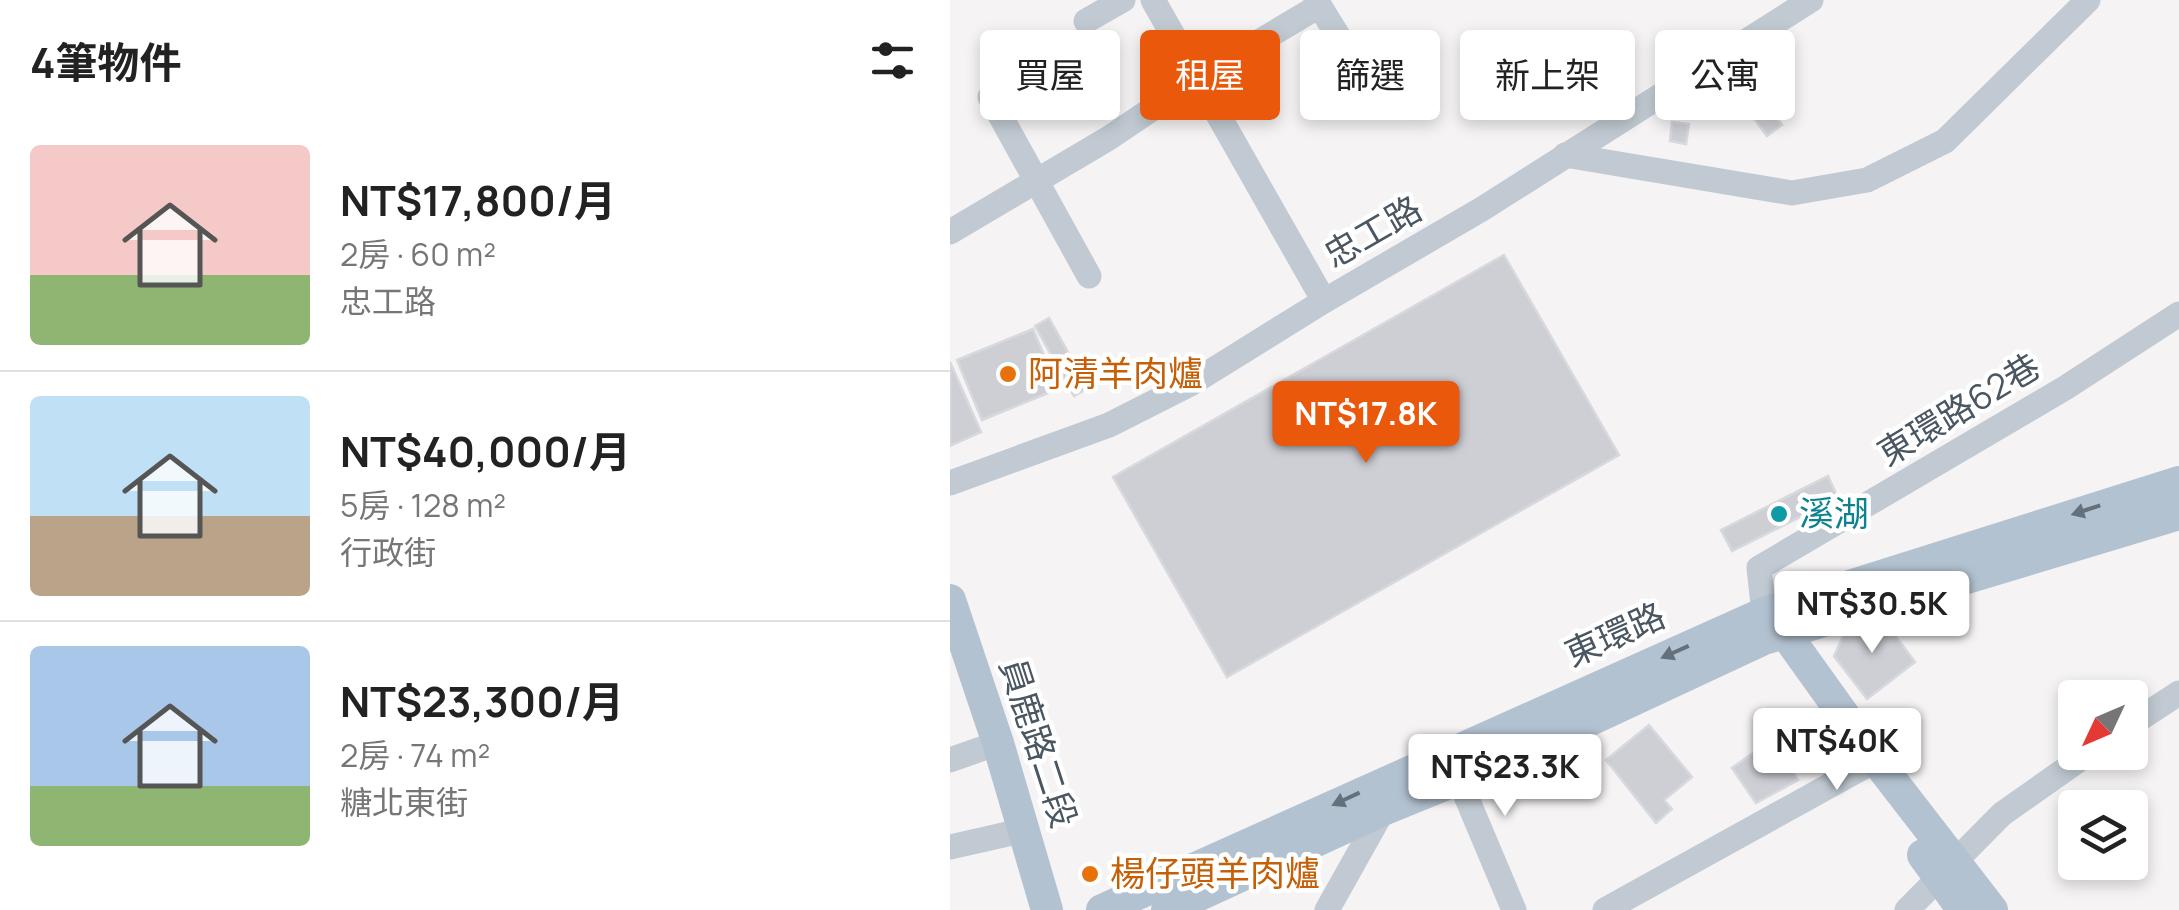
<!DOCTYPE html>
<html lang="zh-TW">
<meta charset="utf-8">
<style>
:root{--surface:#fff;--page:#f2f2f2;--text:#222;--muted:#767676;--line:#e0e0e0;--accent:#ea580c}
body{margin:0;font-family:Manrope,"Noto Sans TC",sans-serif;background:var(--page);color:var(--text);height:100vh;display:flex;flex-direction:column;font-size:38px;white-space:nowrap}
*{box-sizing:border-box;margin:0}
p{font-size:32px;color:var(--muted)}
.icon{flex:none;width:55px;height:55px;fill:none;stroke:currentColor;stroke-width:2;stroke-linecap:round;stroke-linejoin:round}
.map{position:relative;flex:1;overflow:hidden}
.details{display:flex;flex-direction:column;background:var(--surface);width:950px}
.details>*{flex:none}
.top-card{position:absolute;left:30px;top:30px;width:950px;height:90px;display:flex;gap:20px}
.needle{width:65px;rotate:226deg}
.controls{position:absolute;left:1108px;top:680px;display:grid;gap:20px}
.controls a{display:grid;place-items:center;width:90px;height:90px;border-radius:10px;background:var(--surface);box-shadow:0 5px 15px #0003;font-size:50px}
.price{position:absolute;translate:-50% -85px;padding:0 22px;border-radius:10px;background:#fff;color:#222;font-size:32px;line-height:65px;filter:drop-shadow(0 2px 5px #0008)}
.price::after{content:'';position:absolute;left:50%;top:60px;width:30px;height:22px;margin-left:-15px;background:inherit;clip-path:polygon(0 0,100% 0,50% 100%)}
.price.on{background:var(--accent);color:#fff}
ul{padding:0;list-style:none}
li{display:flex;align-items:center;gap:30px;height:250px;padding:0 30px}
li+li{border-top:2px solid var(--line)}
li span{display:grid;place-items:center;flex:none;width:280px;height:200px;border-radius:10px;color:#555}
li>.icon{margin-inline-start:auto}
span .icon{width:120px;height:120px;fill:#fffc;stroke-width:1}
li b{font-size:42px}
h2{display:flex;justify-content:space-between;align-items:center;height:120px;padding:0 30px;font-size:42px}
.pill{padding:0 35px;border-radius:10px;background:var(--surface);box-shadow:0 5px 15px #0003;font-size:35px;line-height:90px}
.pill.on{background:var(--accent);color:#fff}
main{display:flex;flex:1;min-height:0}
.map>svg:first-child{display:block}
.building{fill:#cdcfd5;stroke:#d7d9de;stroke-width:2.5}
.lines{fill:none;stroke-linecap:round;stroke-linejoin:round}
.minor{stroke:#c1cad2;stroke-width:25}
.major{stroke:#b3c2d1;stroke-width:32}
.oneway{fill:#64717d}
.food-dot{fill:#e8710a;stroke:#fff;stroke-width:4}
.culture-dot{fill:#0f9aa8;stroke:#fff;stroke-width:4}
.labels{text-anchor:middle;stroke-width:9;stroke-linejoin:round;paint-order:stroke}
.street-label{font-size:35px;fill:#4a5661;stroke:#fff}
.food-label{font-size:35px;fill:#c56008;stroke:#fff;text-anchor:start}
.culture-label{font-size:35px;fill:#0d838f;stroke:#fff;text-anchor:start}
</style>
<main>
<section class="details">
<h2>4筆物件<svg class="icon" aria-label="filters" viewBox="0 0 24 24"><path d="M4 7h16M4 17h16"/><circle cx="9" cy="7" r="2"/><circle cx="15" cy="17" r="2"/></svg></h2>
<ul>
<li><span style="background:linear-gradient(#f6c9c9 65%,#8fb573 0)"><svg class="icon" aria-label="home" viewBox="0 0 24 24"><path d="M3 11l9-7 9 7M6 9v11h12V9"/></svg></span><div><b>NT$17,800/月</b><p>2房 · 60 m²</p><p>忠工路</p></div></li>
<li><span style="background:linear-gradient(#bfe0f5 60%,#b9a48a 0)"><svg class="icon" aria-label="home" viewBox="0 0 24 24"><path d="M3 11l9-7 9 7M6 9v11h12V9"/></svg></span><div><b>NT$40,000/月</b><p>5房 · 128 m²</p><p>行政街</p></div></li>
<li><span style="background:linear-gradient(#a9c7e8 70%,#8fb573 0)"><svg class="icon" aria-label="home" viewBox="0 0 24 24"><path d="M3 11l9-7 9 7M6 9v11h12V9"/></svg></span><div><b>NT$23,300/月</b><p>2房 · 74 m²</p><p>糖北東街</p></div></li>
</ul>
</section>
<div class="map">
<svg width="1229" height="910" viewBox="0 0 1229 910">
<rect width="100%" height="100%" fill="#f5f3f3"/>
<g class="building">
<path d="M789,65L832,125L817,136L773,76Z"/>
<path d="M722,122L739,124L736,144L720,141Z"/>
<path d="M554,255L669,455L277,677L163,477Z"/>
<path d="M99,318L138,388L124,396L85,326Z"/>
<path d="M83,329L108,389L32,420L7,360Z"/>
<path d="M0,362L31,432L0,446Z"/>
<path d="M878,476L888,498L782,551L771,530Z"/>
<path d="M932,618L965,662L917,699L884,656L895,632Z"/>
<path d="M699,725L742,777L714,800L722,809L706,823L656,760Z"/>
<path d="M807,750L815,762L830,752L848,780L806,803L782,768Z"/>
</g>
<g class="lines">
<g class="minor">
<path d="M203,0L374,301"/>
<path d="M366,0L431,106"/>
<path d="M136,21L173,0"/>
<path d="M40,97L139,276"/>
<path d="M615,155L842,193L917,180L995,141L1138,0"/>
<path d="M0,232L159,138L248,78L369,6"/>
<path d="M0,483L159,425L242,383L374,301L532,209L861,0"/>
<path d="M814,613L809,568L1115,388L1229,314"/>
<path d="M1180,725L1229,693"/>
<path d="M0,760L48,743"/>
<path d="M502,763L564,910"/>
<path d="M0,847L75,830"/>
<path d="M377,910L436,805"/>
<path d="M655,910L926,760"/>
<path d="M957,910L1052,814L1140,752"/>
</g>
<g class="major">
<path d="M0,600L48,743L97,910"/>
<path d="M821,619L835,633L926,760L1042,910"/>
<path d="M973,855L1013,910"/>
<path d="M152,910L814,613L1229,482"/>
<path d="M217,910L433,810L546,764L814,639L1229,514"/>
</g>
</g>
<defs><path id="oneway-solid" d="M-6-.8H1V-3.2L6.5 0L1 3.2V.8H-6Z" transform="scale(2.5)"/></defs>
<g class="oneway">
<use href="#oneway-solid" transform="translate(1136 510) rotate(162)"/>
<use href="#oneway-solid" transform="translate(725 652) rotate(156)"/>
<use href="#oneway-solid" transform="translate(396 799) rotate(155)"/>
</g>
<g class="food-dot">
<circle cx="58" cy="374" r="10"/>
<circle cx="140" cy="874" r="10"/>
</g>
<circle class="culture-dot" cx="829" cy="514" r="10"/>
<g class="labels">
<g class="street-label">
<text transform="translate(423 232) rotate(-30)" y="12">忠工路</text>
<text transform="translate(1009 410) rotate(-31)" y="12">東環路62巷</text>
<text transform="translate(665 635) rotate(-24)" y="12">東環路</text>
<text transform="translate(88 743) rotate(72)" y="12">員鹿路二段</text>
</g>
<g class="food-label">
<text x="78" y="386">阿清羊肉爐</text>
<text x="160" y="886">楊仔頭羊肉爐</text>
</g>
<g class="culture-label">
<text x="849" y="526">溪湖</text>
</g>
</g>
</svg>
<div class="controls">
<a><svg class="needle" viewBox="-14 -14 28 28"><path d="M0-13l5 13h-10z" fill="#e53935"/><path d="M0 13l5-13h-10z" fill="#767676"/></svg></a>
<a><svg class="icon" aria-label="layers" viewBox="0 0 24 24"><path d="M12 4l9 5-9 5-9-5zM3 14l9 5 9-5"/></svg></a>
</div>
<b class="price on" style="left:416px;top:466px">NT$17.8K</b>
<b class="price" style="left:922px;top:656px">NT$30.5K</b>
<b class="price" style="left:887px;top:793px">NT$40K</b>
<b class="price" style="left:555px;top:819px">NT$23.3K</b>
<div class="top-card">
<a class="pill">買屋</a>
<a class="pill on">租屋</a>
<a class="pill">篩選</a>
<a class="pill">新上架</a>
<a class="pill">公寓</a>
</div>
</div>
</main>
